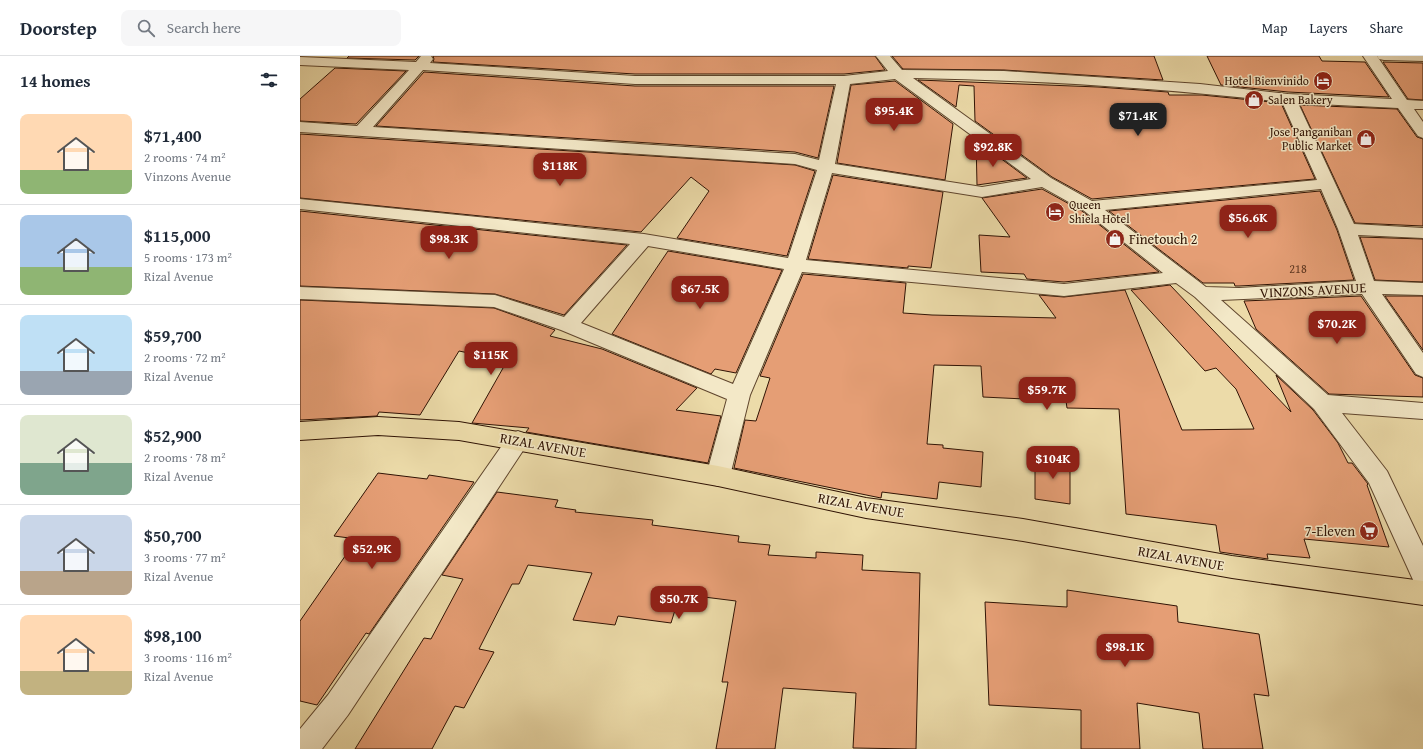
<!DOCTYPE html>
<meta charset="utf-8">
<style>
:root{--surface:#fff;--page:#f6f6f7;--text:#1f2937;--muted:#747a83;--line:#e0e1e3;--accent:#8f2418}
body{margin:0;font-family:"Gentium Book Plus",serif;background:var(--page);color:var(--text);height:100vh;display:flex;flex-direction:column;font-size:15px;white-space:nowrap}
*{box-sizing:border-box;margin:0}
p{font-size:13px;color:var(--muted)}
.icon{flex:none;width:22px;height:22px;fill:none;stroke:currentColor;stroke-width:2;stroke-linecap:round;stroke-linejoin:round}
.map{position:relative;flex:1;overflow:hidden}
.details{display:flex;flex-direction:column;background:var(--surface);width:300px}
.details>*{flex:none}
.price{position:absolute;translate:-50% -34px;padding:0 9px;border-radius:8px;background:var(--accent);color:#fff;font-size:13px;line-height:26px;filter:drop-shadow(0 1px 2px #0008)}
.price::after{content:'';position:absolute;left:50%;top:24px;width:12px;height:9px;margin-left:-6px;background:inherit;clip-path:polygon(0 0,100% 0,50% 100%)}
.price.current{background:#222;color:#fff}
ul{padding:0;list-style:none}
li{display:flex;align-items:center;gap:12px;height:100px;padding:0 20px}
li+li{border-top:1px solid var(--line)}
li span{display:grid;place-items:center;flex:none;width:112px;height:80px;border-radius:8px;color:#555}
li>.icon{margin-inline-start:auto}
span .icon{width:48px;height:48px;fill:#fffc;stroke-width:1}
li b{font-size:17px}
h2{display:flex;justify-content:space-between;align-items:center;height:48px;padding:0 20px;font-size:17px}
header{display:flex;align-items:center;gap:24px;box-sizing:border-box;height:56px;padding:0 20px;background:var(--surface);border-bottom:1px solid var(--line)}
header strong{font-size:19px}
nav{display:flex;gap:22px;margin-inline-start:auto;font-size:14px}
.search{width:280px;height:36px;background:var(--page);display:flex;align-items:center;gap:10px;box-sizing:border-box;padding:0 14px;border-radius:8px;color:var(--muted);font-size:15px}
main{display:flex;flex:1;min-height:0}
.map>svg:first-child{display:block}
.building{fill:#e59e75;stroke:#301304}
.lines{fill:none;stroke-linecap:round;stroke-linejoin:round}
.minor-casing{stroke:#5f452d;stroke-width:2}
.major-casing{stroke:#301304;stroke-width:2}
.minor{fill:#f3e8c7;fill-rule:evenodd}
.major{fill:#ecdba9;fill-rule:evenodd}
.labels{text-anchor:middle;stroke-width:3;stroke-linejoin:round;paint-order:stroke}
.far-poi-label{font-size:12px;fill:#301304;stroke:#f3e8c7;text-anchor:end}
.number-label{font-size:12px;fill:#5d3620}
.poi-label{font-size:14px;fill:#301304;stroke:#f3e8c7;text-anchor:start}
.street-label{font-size:14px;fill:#301304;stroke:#f3e8c7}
</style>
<header>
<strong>Doorstep</strong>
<div class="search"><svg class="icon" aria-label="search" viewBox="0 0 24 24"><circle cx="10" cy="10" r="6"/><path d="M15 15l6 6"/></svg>Search here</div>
<nav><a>Map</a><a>Layers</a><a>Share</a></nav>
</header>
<main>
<section class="details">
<h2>14 homes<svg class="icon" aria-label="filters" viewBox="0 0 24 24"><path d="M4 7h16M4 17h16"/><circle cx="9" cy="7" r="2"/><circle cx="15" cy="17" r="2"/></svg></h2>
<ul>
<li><span style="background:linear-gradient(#ffd9b3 70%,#8fb573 0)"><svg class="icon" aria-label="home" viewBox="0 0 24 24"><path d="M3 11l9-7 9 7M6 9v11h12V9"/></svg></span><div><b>$71,400</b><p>2 rooms · 74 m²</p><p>Vinzons Avenue</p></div></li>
<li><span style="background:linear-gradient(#a9c7e8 65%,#8fb573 0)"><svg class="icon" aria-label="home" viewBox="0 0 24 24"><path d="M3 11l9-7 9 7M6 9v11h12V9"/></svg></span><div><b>$115,000</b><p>5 rooms · 173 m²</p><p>Rizal Avenue</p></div></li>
<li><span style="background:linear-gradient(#bfe0f5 70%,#9aa5b1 0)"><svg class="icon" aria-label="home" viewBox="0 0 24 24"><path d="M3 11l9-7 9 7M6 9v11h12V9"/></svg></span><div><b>$59,700</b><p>2 rooms · 72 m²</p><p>Rizal Avenue</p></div></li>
<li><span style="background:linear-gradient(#dfe7d0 60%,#7fa58c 0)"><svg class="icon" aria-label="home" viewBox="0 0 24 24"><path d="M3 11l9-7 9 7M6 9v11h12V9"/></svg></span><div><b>$52,900</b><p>2 rooms · 78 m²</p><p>Rizal Avenue</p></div></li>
<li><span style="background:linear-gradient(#c9d6e8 70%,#b9a48a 0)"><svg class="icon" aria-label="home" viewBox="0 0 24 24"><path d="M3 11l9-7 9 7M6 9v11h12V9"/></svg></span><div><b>$50,700</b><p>3 rooms · 77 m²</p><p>Rizal Avenue</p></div></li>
<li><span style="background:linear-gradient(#ffd9b3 70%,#c2b280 0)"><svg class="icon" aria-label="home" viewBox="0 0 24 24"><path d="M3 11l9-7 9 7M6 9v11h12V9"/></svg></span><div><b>$98,100</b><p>3 rooms · 116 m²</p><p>Rizal Avenue</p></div></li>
</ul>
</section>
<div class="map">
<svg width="1123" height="693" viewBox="0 0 1123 693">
<rect width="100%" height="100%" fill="#ecdba9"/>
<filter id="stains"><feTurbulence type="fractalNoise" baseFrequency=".005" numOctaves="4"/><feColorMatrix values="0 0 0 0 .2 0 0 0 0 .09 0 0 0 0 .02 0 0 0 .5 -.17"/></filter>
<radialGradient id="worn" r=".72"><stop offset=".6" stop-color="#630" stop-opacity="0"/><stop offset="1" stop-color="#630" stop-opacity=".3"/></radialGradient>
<g class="building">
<path d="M49,0H119L115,4L47,2Z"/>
<path d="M133,0H575L585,14L544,18H335L133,6L134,3Z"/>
<path d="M592,0H854L863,24L704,14L603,13Z"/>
<path d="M907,0H1019L1022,5L1065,6L1089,41L988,36L921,29Z"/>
<path d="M1083,6L1123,7V44L1108,43Z"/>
<path d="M35,12L106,15L56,68L0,65V43Z"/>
<path d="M124,16L335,30H534L518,102L495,96L76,70Z"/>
<path d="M618,24L798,31L868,36L869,39H902L981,47L1015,123L792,143L752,121L675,65L674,30L659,29L656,51Z"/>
<path d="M595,25L653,68L645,124L537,107L551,29Z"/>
<path d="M1000,49L1097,53L1117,81L1123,83V170L1055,167Z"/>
<path d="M0,78L495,109L515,115L487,200L377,182L409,135L391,121L341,176L0,142Z"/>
<path d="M676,84L727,122L677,129Z"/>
<path d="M533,119L643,136L631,212L608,210V212L508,203Z"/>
<path d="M742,133L782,155L859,216L764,226L727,223L724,218L681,216L679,179L710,181L682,142Z"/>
<path d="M1020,135L1037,174L1054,224L939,230H935L934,227H903L809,155Z"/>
<path d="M0,155L327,189L264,259L195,238L0,230Z"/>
<path d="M1060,181L1123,183V226L1075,224Z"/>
<path d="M368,195L482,214L436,317L415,313L411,318L312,278Z"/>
<path d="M503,218L606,227L603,257L632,259L756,262L739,239L764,241L825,234L882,374L954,373L936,333L916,312L905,315L831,234L870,229L991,356L976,319L1013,354L1038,387L1048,407H1052L1068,428L1067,429L1089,491L1004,483L1010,502L967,498L968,503L920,496L916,469L826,458L819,353L767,352L766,345L683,341L681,310L634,309L627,388L643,389V392L683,396L681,431L639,426L637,443L582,436L581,442L434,412L445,364L456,365L470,322L460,320Z"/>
<path d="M1061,240L1115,319L1123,322V341L1029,338L956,273L944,245Z"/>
<path d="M1085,240H1123V294Z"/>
<path d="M0,244L194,252L255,274L250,280L302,293L397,332L376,354L421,360L408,407L226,376L229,372L172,367L207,305L159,295L120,359L79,356L77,360L0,364Z"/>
<path d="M735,400L770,404V448L735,443Z"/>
<path d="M78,417L127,423L129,419L174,426L69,578L66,577L17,649L0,645V565L57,483L34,480Z"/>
<path d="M197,436L258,444L255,451L276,454L275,456L353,464L352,469L439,480L438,486L470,489L468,499L516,502V496L563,499L562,514L620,517L616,693L553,692L556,637L483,632L475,693H416L428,626H422L436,545L380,538L371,567L318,560L315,569L273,564L292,517L228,509L219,528H212L179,593L194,596L164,652L155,650L132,693H55L124,582L131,583L163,523L142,519Z"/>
<path d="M767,534L877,550L878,566L959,578L969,640L954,638L963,693H903L899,657L837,647L840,693H781V654L689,649L685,546L767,551Z"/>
</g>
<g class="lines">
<defs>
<g id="minor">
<path d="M121,0H131L133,3L130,7L335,20H544L588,15L576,0H590L602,14L704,15L900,28L988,38L1092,43L1063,0H1077L1107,44L1123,45V53H1114L1123,66V82L1118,80L1098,52L998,47L1054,168L1123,172V182L1058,179L1074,225L1123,227V239L1082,238L1123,297V321L1116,318L1062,238L921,244L1028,339L1123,347V363L1042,357L1087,415L1123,490V530L1114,526L1069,427L1014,353L895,241L876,227L764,240L502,216L450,339L430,420L426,427L418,430L410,427L406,420L427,343L261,274L194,251L0,243V231L195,239L264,261L330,188L0,153V143L344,178L488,202L517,114L495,108L0,76V66L57,70L109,14L0,9V1L116,6ZM123,14L335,28H536L519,104L495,98L73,71ZM613,22C736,24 860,32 982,46L1017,124L792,145L751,122ZM595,23L731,123L682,131L535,108L550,28ZM532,117L682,141L742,131L783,154L863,217L764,228L506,204ZM1021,133L1038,173L1056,225L939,232L906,231L805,154ZM348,190L484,213L433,328L281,267Z"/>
<path d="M1077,0H1123V5L1084,4L1079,3Z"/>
<path d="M218,375L226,378L229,384L226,390L48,659L22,693H0V673L28,639L210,378Z"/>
</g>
<path id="major" d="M78,361L159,366L418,410L566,442L723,463L932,500L1123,525V549L932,522L723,485L566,462L418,430L159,384L78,379L0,384V366Z"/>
</defs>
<use href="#minor" class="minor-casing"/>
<use href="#major" class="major-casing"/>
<use href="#minor" class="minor"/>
<use href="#major" class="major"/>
</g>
<defs>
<symbol id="hotel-disc" viewBox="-11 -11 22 22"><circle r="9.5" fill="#8f2418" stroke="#f3e8c7"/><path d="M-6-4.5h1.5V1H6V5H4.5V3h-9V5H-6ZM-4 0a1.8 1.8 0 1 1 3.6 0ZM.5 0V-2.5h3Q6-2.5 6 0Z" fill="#fff"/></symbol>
<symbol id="shop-disc" viewBox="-11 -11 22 22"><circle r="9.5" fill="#8f2418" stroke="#f3e8c7"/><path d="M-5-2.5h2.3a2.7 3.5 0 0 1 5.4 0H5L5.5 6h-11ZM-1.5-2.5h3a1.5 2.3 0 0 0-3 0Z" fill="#fff"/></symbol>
<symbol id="supermarket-disc" viewBox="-11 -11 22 22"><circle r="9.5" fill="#8f2418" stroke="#f3e8c7"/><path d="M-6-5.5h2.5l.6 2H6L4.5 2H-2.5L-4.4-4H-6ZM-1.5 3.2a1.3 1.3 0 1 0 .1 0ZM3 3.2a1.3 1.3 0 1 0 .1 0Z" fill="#fff"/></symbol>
</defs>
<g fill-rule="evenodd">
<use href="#hotel-disc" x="1012" y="14" width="22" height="22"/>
<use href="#shop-disc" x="943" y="33" width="22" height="22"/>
<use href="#shop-disc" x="1055" y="72" width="22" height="22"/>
<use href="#hotel-disc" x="744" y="145" width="22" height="22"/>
<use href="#shop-disc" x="804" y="172" width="22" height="22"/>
<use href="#supermarket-disc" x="1058" y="464" width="22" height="22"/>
</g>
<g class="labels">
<g class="far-poi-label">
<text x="1009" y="29">Hotel Bienvinido</text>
<text x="968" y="48" text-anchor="start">Salen Bakery</text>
<text x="1052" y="80">Jose Panganiban<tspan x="1052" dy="14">Public Market</tspan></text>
<text x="769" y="153" text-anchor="start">Queen<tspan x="769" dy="14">Shiela Hotel</tspan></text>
</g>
<g class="number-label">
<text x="998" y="217">218</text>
</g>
<g class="poi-label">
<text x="829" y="188">Finetouch 2</text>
<text x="1055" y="480" text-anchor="end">7-Eleven</text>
</g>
<g class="street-label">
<text transform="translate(1013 234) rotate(-3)" y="5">VINZONS AVENUE</text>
<text transform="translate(243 389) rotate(10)" y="5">RIZAL AVENUE</text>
<text transform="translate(561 449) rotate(10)" y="5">RIZAL AVENUE</text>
<text transform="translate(881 502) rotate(10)" y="5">RIZAL AVENUE</text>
</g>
</g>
<rect width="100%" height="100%" filter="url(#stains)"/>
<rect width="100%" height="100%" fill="url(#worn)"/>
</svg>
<b class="price" style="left:594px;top:76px">$95.4K</b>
<b class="price current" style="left:838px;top:81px">$71.4K</b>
<b class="price" style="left:693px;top:112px">$92.8K</b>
<b class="price" style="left:260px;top:131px">$118K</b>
<b class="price" style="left:948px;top:183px">$56.6K</b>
<b class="price" style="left:149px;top:204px">$98.3K</b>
<b class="price" style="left:400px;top:254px">$67.5K</b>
<b class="price" style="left:1037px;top:289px">$70.2K</b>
<b class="price" style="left:191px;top:320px">$115K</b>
<b class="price" style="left:747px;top:355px">$59.7K</b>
<b class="price" style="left:753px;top:424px">$104K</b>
<b class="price" style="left:72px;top:514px">$52.9K</b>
<b class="price" style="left:379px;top:564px">$50.7K</b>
<b class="price" style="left:825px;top:612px">$98.1K</b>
</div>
</main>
